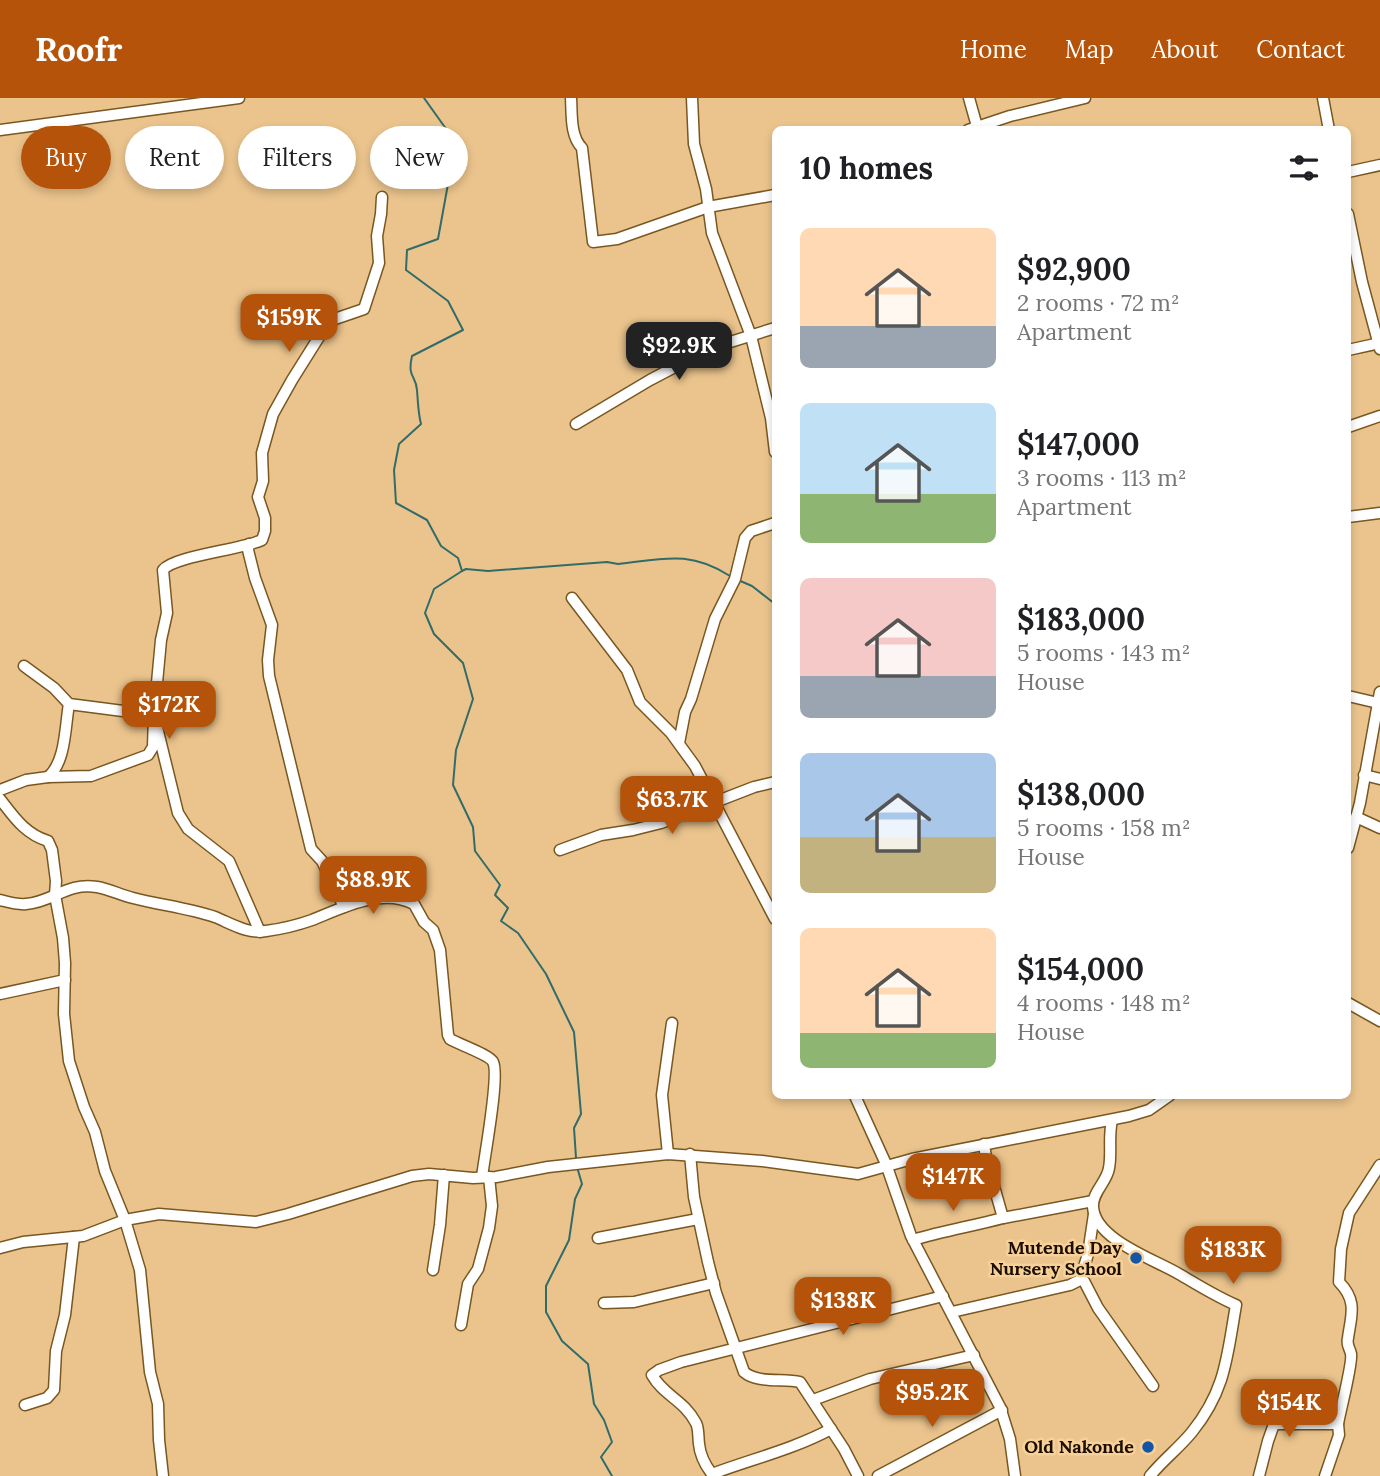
<!DOCTYPE html>
<meta charset="utf-8">
<style>
:root{--surface:#fff;--page:#f2f2f2;--text:#202124;--muted:#757577;--accent:#b45309}
body{margin:0;font-family:Lora,serif;background:var(--page);color:var(--text);height:100vh;display:flex;flex-direction:column;font-size:26px;white-space:nowrap}
*{box-sizing:border-box;margin:0}
p{font-size:23px;color:var(--muted)}
.icon{flex:none;width:38px;height:38px;fill:none;stroke:currentColor;stroke-width:2;stroke-linecap:round;stroke-linejoin:round}
.map{position:relative;flex:1;overflow:hidden}
.drawer{position:absolute;left:772px;top:28px;width:579px;height:973px;display:flex;flex-direction:column;background:var(--surface);border-radius:10px;box-shadow:0 4px 10px #0003}
.drawer>*{flex:none}
.guide{position:absolute;left:21px;top:28px;width:646px;height:63px;display:flex;gap:14px}
.price{position:absolute;translate:-50% -60px;padding:0 16px;border-radius:14px;background:var(--accent);color:#fff;font-size:23px;line-height:46px;filter:drop-shadow(0 2px 4px #0008)}
.price::after{content:'';position:absolute;left:50%;top:42px;width:21px;height:16px;margin-left:-10px;background:inherit;clip-path:polygon(0 0,100% 0,50% 100%)}
.price.active{background:#222;color:#fff}
ul{padding:0;list-style:none}
li{display:flex;align-items:center;gap:21px;height:175px;padding:0 28px}
li span{display:grid;place-items:center;flex:none;width:196px;height:140px;border-radius:10px;color:#555}
li>.icon{margin-inline-start:auto}
span .icon{width:84px;height:84px;fill:#fffc;stroke-width:1}
li b{font-size:30px}
h2{display:flex;justify-content:space-between;align-items:center;height:84px;padding:0 28px;font-size:30px}
.tag{padding:0 24px;border-radius:32px;background:var(--surface);box-shadow:0 4px 10px #0003;font-size:24px;line-height:63px}
.tag.active{background:var(--accent);color:#fff}
header{display:flex;align-items:center;gap:42px;box-sizing:border-box;height:98px;padding:0 35px;background:var(--accent);color:#fff}
header strong{font-size:33px}
nav{display:flex;gap:38px;margin-inline-start:auto;font-size:24px}
.map>svg:first-child{display:block}
.lines{fill:none;stroke-linecap:round;stroke-linejoin:round}
.stream{stroke:#326c69;stroke-width:2}
.minor-casing{stroke:#795720;stroke-width:13}
.minor{stroke:#fff;stroke-width:10}
.poi-dot{fill:#1456a6;stroke:#f8d199;stroke-width:2.5}
.labels{text-anchor:middle;stroke-width:5;stroke-linejoin:round;paint-order:stroke}
.poi-label{font-size:18px;font-weight:bold;fill:#1b0e00;stroke:#f8d199;text-anchor:end}
</style>
<header>
<strong>Roofr</strong>
<nav><a>Home</a><a>Map</a><a>About</a><a>Contact</a></nav>
</header>
<div class="map">
<svg width="1380" height="1378" viewBox="0 0 1380 1378">
<rect width="100%" height="100%" fill="#ebc48d"/>
<g class="lines">
<g class="stream">
<path d="M424,0L449,35L450,75L438,141L407,152L406,172L448,203L463,232L412,258C407,280 416,277 417,292C418,304 418,314 421,326L399,346L394,372L396,405L427,422L441,448L458,460L462,473L434,491L425,515L434,536L463,565L473,601L456,652L453,687L473,729L475,753L500,787L495,797L508,810L501,823L518,835L546,876L574,934L581,1016L574,1030L576,1060"/>
<path d="M462,473L466,471L488,473L607,464L618,466C664,461 689,452 730,478"/>
<path d="M738,482L752,488L775,506"/>
<path d="M577,1069L582,1086L575,1101L569,1142L546,1188V1214L562,1243L588,1266L594,1306L604,1322L612,1344L601,1359L612,1378"/>
</g>
<defs>
<g id="minor">
<path d="M571,0C572,16 570,38 582,50L593,144L617,141L708,109L775,97"/>
<path d="M692,0L694,46L706,91L712,135L751,238L771,320L775,354"/>
<path d="M969,0L978,32"/>
<path d="M1323,0L1329,32"/>
<path d="M0,32L239,0"/>
<path d="M968,32L1010,18L1085,0"/>
<path d="M1348,74L1380,67"/>
<path d="M1348,116L1362,184L1380,251"/>
<path d="M1348,252L1380,245"/>
<path d="M576,326L650,282L711,250L775,230"/>
<path d="M1348,329L1380,318"/>
<path d="M1348,419L1380,415"/>
<path d="M249,446L248,452L255,480L272,527L268,562L269,578L311,751L322,763L344,809"/>
<path d="M572,500L627,572L640,604L671,635L695,668L775,821"/>
<path d="M1348,598L1378,605"/>
<path d="M679,645L685,614L691,601L715,521L735,481L745,440L751,433L775,425"/>
<path d="M1364,677L1380,681"/>
<path d="M48,679C66,664 65,628 69,606"/>
<path d="M0,692L26,682L48,679L91,678L148,657L153,649L154,617L69,606L54,590L24,568"/>
<path d="M0,701C14,719 25,736 48,743L52,752L56,783L55,797L63,840L65,865L64,916L69,963L84,1009L95,1034L105,1073L125,1122L140,1172L150,1274L158,1306L159,1342L163,1378"/>
<path d="M1356,719L1380,730"/>
<path d="M1348,750L1360,705L1380,594"/>
<path d="M560,752L601,737L633,732L661,725L754,689L775,684"/>
<path d="M0,802C8,804 18,807 26,806C53,804 67,784 97,789C109,791 121,797 133,800C160,807 188,810 215,819C232,826 247,836 266,833C281,831 298,827 312,822C342,810 382,789 414,806L424,824L433,832L440,852L448,937L450,941C458,946 490,957 493,964C500,977 484,1061 482,1079"/>
<path d="M260,834L229,763L188,731L178,715L154,617L161,542L167,515L163,472C174,458 240,452 262,442L265,433V420L258,399L263,383L262,355L273,316L292,282L329,223L364,211L379,165L377,138L381,116L382,99"/>
<path d="M0,896L65,882"/>
<path d="M1348,905L1380,923"/>
<path d="M855,998L886,1066L911,1138L1000,1309L1010,1341L1015,1378"/>
<path d="M1112,1022C1108,1040 1112,1054 1109,1070C1107,1084 1092,1094 1093,1109C1095,1142 1156,1162 1179,1176C1198,1187 1215,1198 1236,1207C1227,1258 1226,1292 1192,1334C1179,1350 1163,1362 1150,1378"/>
<path d="M984,1046L986,1060L1003,1120L1093,1103"/>
<path d="M668,1056L662,997L672,925"/>
<path d="M690,1056L694,1099L708,1164L716,1195L744,1274C758,1286 783,1280 800,1284L844,1351L858,1378"/>
<path d="M598,1140L698,1121"/>
<path d="M913,1142C943,1133 973,1128 1003,1120"/>
<path d="M0,1150L23,1144L83,1138L125,1122L159,1116L256,1124L288,1116L412,1078L429,1076L473,1080L496,1079L548,1069L668,1056L762,1063L858,1076L912,1061L1129,1018L1149,1012L1169,998"/>
<path d="M433,1172L440,1127L444,1077"/>
<path d="M1080,1182L1084,1183L1098,1210L1153,1288"/>
<path d="M604,1205L634,1204L714,1185"/>
<path d="M952,1214L1070,1187L1080,1182L1088,1156L1094,1116"/>
<path d="M461,1227L468,1186L478,1171L489,1130L492,1108L489,1079"/>
<path d="M813,1302L870,1281L974,1257"/>
<path d="M25,1307L47,1300L54,1292L56,1253L65,1217L74,1139"/>
<path d="M831,1331C794,1351 752,1361 712,1376C705,1367 700,1357 699,1346C698,1339 699,1331 696,1325C683,1301 664,1298 652,1277L659,1272L681,1264L943,1198"/>
<path d="M878,1378L1002,1312"/>
<path d="M1259,1378L1268,1343L1274,1326H1338"/>
<path d="M1325,1378L1339,1337L1338,1326C1340,1313 1353,1265 1351,1256C1350,1250 1346,1247 1348,1240C1351,1218 1358,1203 1339,1184L1341,1151L1349,1115L1380,1067"/>
</g>
</defs>
<use href="#minor" class="minor-casing"/>
<use href="#minor" class="minor"/>
</g>
<g class="poi-dot">
<circle cx="1136" cy="1160" r="7"/>
<circle cx="1148" cy="1349" r="7"/>
</g>
<g class="labels">
<g class="poi-label">
<text x="1122" y="1156">Mutende Day<tspan x="1122" dy="21">Nursery School</tspan></text>
<text x="1134" y="1355">Old Nakonde</text>
</g>
</g>
</svg>
<b class="price" style="left:289px;top:256px">$159K</b>
<b class="price active" style="left:679px;top:284px">$92.9K</b>
<b class="price" style="left:169px;top:643px">$172K</b>
<b class="price" style="left:672px;top:738px">$63.7K</b>
<b class="price" style="left:373px;top:818px">$88.9K</b>
<b class="price" style="left:953px;top:1115px">$147K</b>
<b class="price" style="left:1233px;top:1188px">$183K</b>
<b class="price" style="left:843px;top:1239px">$138K</b>
<b class="price" style="left:932px;top:1331px">$95.2K</b>
<b class="price" style="left:1289px;top:1341px">$154K</b>
<div class="guide">
<a class="tag active">Buy</a>
<a class="tag">Rent</a>
<a class="tag">Filters</a>
<a class="tag">New</a>
</div>
<section class="drawer">
<h2>10 homes<svg class="icon" aria-label="filters" viewBox="0 0 24 24"><path d="M4 7h16M4 17h16"/><circle cx="9" cy="7" r="2"/><circle cx="15" cy="17" r="2"/></svg></h2>
<ul>
<li><span style="background:linear-gradient(#ffd9b3 70%,#9aa5b1 0)"><svg class="icon" aria-label="home" viewBox="0 0 24 24"><path d="M3 11l9-7 9 7M6 9v11h12V9"/></svg></span><div><b>$92,900</b><p>2 rooms · 72 m²</p><p>Apartment</p></div></li>
<li><span style="background:linear-gradient(#bfe0f5 65%,#8fb573 0)"><svg class="icon" aria-label="home" viewBox="0 0 24 24"><path d="M3 11l9-7 9 7M6 9v11h12V9"/></svg></span><div><b>$147,000</b><p>3 rooms · 113 m²</p><p>Apartment</p></div></li>
<li><span style="background:linear-gradient(#f6c9c9 70%,#9aa5b1 0)"><svg class="icon" aria-label="home" viewBox="0 0 24 24"><path d="M3 11l9-7 9 7M6 9v11h12V9"/></svg></span><div><b>$183,000</b><p>5 rooms · 143 m²</p><p>House</p></div></li>
<li><span style="background:linear-gradient(#a9c7e8 60%,#c2b280 0)"><svg class="icon" aria-label="home" viewBox="0 0 24 24"><path d="M3 11l9-7 9 7M6 9v11h12V9"/></svg></span><div><b>$138,000</b><p>5 rooms · 158 m²</p><p>House</p></div></li>
<li><span style="background:linear-gradient(#ffd9b3 75%,#8fb573 0)"><svg class="icon" aria-label="home" viewBox="0 0 24 24"><path d="M3 11l9-7 9 7M6 9v11h12V9"/></svg></span><div><b>$154,000</b><p>4 rooms · 148 m²</p><p>House</p></div></li>
</ul>
</section>
</div>
